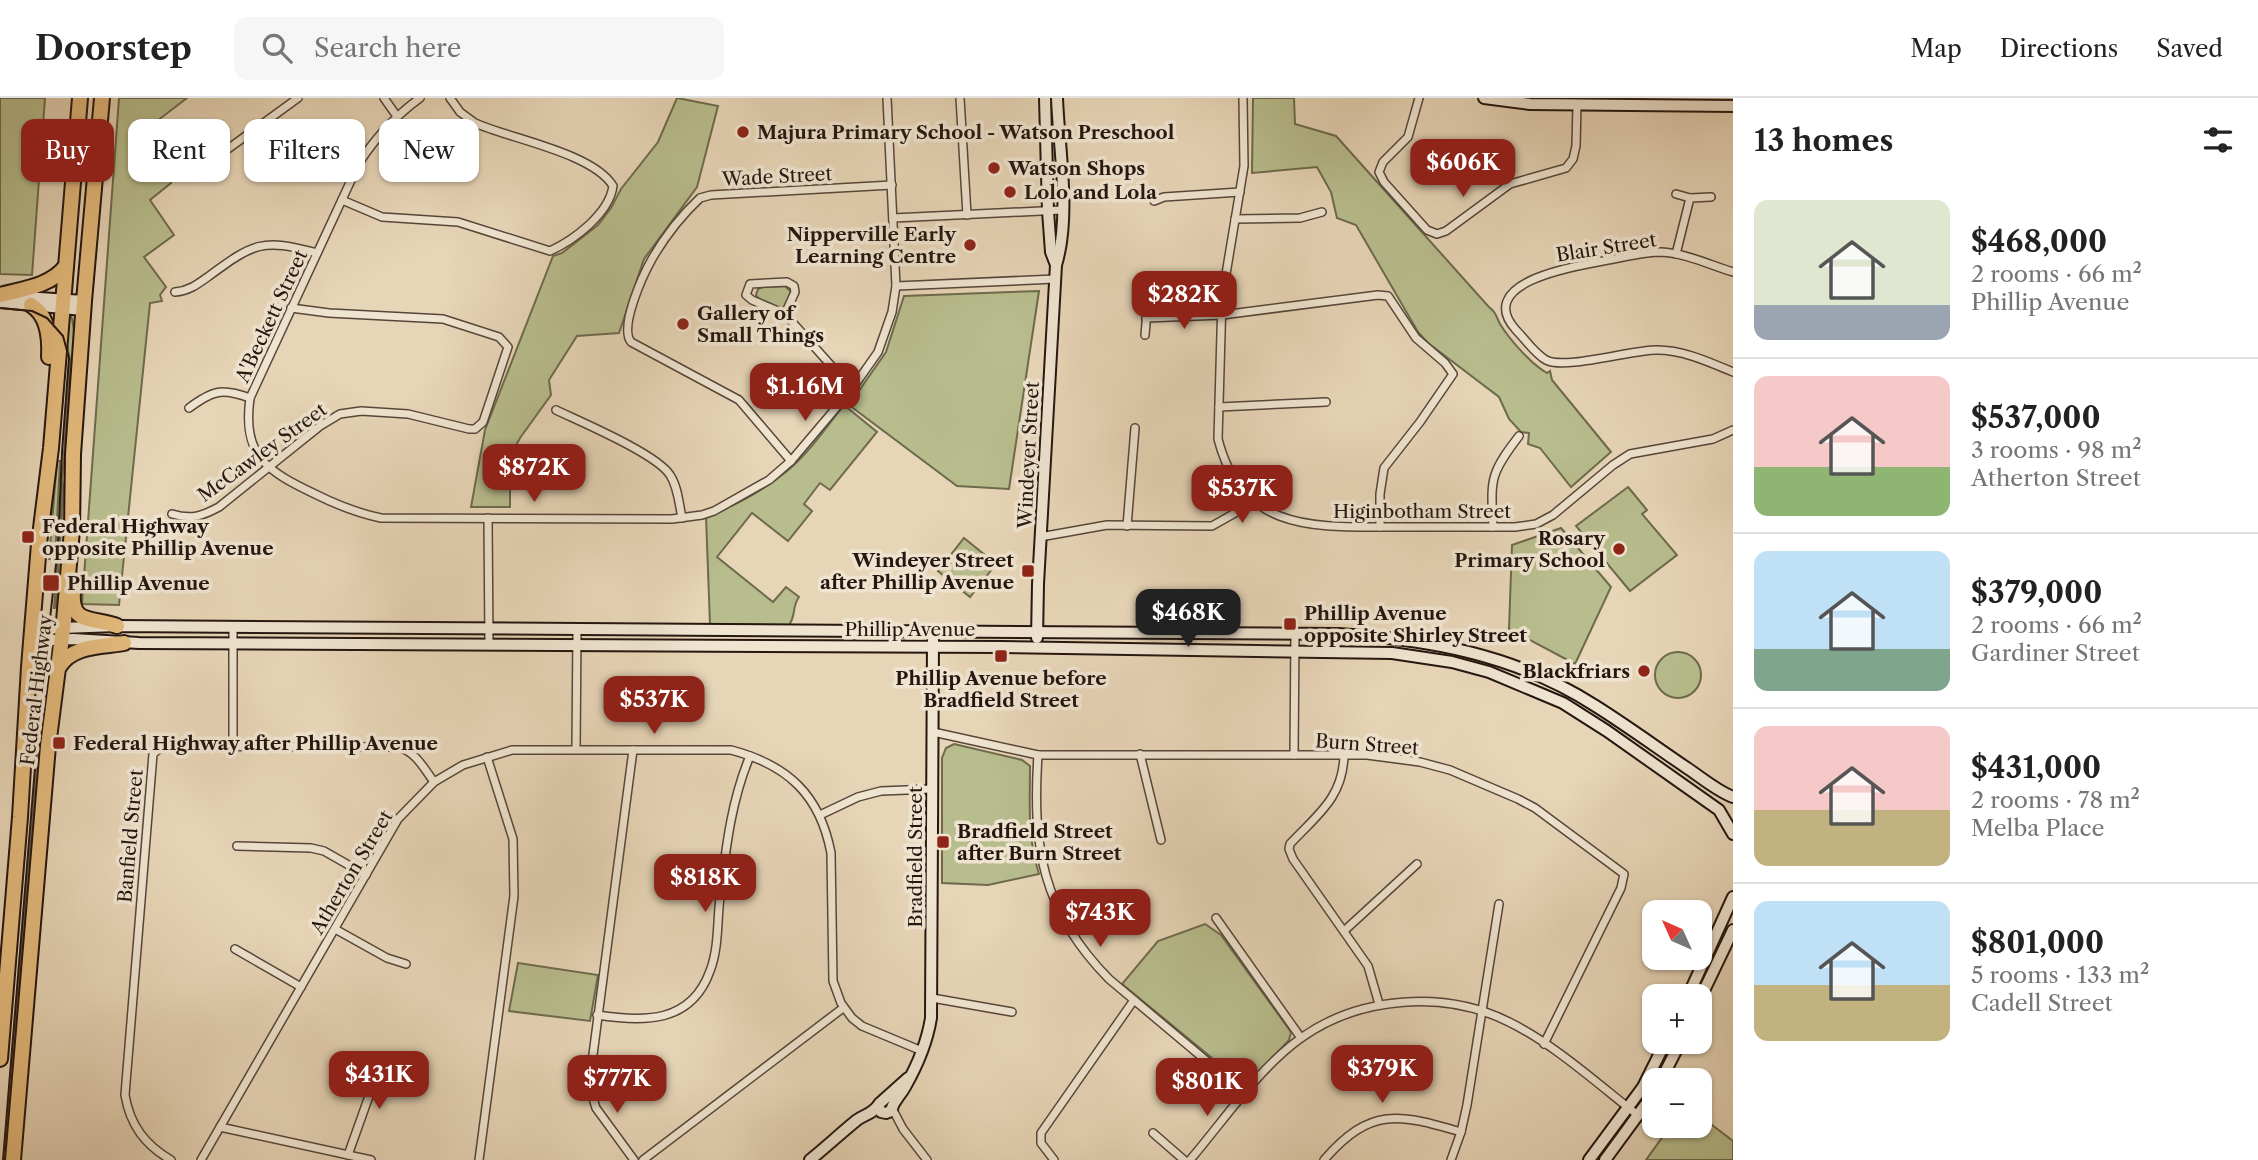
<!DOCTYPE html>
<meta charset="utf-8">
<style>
:root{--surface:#fff;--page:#f6f6f6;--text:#222;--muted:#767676;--line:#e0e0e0;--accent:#8f2418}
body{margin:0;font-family:"Libre Caslon Text",serif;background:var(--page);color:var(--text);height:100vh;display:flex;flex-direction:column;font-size:26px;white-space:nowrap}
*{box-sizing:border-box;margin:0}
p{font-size:23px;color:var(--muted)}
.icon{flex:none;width:38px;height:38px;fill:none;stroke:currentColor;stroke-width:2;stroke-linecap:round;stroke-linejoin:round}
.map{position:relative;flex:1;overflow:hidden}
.side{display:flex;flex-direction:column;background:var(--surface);width:525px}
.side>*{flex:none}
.guide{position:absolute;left:21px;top:21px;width:665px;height:63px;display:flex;gap:14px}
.needle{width:46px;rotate:315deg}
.fabs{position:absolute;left:1642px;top:802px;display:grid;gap:14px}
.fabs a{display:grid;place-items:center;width:70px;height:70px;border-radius:14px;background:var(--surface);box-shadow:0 2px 5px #0004;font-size:35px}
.price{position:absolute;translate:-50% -60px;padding:0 16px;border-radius:14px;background:var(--accent);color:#fff;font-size:23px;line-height:46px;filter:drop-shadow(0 2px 4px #0008)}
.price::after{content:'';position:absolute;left:50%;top:42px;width:21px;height:16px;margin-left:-10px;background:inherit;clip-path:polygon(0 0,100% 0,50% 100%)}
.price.active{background:#222;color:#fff}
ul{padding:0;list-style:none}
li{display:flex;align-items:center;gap:21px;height:175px;padding:0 21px}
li+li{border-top:2px solid var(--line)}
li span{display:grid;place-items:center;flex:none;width:196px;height:140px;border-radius:14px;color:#555}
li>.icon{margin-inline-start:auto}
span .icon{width:84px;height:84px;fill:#fffc;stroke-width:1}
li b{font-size:30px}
h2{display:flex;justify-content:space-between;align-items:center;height:84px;padding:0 21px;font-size:30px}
.chip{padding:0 24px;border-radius:14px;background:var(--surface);box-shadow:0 2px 5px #0004;font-size:24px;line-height:63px}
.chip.active{background:var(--accent);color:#fff}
header{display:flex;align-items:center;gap:42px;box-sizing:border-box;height:98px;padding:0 35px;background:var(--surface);border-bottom:2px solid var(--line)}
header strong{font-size:33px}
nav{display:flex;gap:38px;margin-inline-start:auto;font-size:24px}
.search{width:490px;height:63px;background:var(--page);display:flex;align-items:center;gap:18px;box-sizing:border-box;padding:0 24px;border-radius:14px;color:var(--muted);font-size:26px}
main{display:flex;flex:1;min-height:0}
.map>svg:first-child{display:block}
.green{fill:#b8bd8d;stroke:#6e6a4e;stroke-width:2}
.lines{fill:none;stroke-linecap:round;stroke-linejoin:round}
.street-casing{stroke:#56463a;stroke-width:10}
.secondary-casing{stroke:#251610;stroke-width:14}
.highway-casing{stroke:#251610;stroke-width:18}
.street{stroke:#efe4d0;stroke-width:7}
.secondary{stroke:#efe4d0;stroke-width:10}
.highway{stroke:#e4ba7c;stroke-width:14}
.tram{stroke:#251610;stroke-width:2}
.poi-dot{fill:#8f2418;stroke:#efe4d0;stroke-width:2.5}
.labels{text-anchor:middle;stroke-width:7;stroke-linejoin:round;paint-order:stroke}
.poi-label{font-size:19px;font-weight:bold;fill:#251610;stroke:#efe4d0;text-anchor:start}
.street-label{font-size:19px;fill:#251610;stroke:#efe4d0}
</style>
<header>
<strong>Doorstep</strong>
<div class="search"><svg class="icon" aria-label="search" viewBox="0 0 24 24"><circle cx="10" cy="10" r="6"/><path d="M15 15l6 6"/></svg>Search here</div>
<nav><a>Map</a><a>Directions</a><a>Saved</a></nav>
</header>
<main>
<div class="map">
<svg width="1733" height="1062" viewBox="0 0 1733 1062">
<rect width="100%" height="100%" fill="#e7d5b7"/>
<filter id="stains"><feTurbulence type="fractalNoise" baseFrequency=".00286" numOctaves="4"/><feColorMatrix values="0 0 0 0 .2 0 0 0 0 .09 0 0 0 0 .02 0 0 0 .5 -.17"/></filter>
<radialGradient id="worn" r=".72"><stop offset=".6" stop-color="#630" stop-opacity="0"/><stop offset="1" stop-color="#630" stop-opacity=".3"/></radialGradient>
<g class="green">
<path d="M0,0H45L32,177L0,176Z"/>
<path d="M119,0H187L153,26L149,39L170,71L171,85L150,102L174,137L144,159L166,189L160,197L162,203L150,205L119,507L82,506Z"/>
<path d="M677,0L718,8L697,89L644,161L619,235L577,238L549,282L551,297L520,340L510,358V409H471L485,332L553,158L562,155L598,127L611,110L621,91L658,44Z"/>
<path d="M1253,0H1294L1295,26L1336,38L1488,208C1497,216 1495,216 1500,226C1510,242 1531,266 1547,275L1550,273L1552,282L1611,354L1571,389L1540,350L1528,346L1529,335L1521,334L1509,321L1499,299L1428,245L1418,234L1356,127L1337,120L1331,94L1317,69L1252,75Z"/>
<path d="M785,188L791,194L785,208L780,211L758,200L756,197L758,191L763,189Z"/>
<path d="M1039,193L1009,391L957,388L849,307L886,254L904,198Z"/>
<path d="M66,214L70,215C79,234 70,277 69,298C68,327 72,358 64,386L56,510H54L70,262L66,242Z"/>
<path d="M844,307L877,334L830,392L820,385L804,406L812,413L788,443L752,415L717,459L773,504L786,489L799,499C792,508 796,518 789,527L710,526L706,419C734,408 763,393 787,373C809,355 826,329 844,307Z"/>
<path d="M57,363H60L55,462L49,461Z"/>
<path d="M1628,389L1647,412L1642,416L1677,457L1630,493L1576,428Z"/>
<path d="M1561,430L1611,489L1575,566L1509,531L1512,447Z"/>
<path d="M964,440L996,466L970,499L938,473Z"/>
<circle cx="1678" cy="577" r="23"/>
<path d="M48,560H52L54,568L8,1062H4L42,607Z"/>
<path d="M954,646L1022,662L1030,668C1030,709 1027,737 1039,776L988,787L942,785V660L946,650Z"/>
<path d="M1205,826L1221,837L1291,934L1289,942L1254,979L1245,984L1240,983L1122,886L1158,843Z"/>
<path d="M518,865L598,877L590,923L509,913Z"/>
<path d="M1699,1017L1733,1043V1062H1646L1671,1027H1699Z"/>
</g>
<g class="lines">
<defs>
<g id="street">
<path d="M384,0L396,17"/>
<path d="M420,0C394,19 376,39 359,65L250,300C242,358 267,373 315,396C337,407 357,415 381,420L672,421L702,417L714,413L769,382L791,363L852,291L878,254L892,214L896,188L887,0"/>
<path d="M960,0L967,117"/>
<path d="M1243,0L1244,68L1222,200L1218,341C1242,434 1314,429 1391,429C1432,429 1474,429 1515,429L1536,426L1553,417L1613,367L1630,356L1713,341L1733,332"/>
<path d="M1419,0L1408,39L1383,64L1379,74L1384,84L1427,132L1437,136L1446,133L1510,86L1566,70L1573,61L1576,48L1577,6"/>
<path d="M183,77L199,72L298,0"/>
<path d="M1676,96L1690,100L1711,99"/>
<path d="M342,102L382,119L458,124L550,153C574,142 609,116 613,88C593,55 511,41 475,25L460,14L450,0"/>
<path d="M1154,103L1164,99L1240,94"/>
<path d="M893,120L1062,112"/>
<path d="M1235,121L1300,120L1322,114"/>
<path d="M1676,156L1690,100"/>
<path d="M1733,174C1710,167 1685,155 1661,154C1642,154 1622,160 1603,163C1576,168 1473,184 1516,232C1525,241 1535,256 1546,262C1565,272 1630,252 1657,252C1683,252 1709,264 1733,274"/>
<path d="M896,188L1055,181"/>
<path d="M175,194C189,193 198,186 209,178C254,145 262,140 317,155"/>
<path d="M785,216L795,194L794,188L787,184L750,186L746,197L752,202L785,216L852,291"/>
<path d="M1146,220L1222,217L1378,197L1388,198L1416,240L1445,265L1453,276L1420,324L1384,370L1380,396V429"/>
<path d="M1145,237L1148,202"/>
<path d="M1219,309L1326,304"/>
<path d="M189,310C213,292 222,290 250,300"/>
<path d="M556,312C581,324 657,356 670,377C678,389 679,406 682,420"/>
<path d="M791,363L739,302L631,244C619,229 643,177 652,161C664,140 682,117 700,100L711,97L892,87"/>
<path d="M172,416C192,422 202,418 219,409L320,328L340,316L361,313L408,316L469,331H475L483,324L508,249L499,239L443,221L329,215L291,210"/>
<path d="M488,420L489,547"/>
<path d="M1127,428L1135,330"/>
<path d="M1493,429C1491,381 1489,377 1519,338"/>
<path d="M1040,439L1107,427L1212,428L1235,415L1249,397"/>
<path d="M233,530V648"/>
<path d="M933,634L1038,657H1367L1420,664L1450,672L1518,701L1535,710L1624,776L1621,790L1544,946"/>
<path d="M576,650L577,532"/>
<path d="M633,652L589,987L596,1010L634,1062"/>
<path d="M1140,656L1161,742"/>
<path d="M1038,657C1032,749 1042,813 1109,881L1246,996"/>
<path d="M1294,657L1295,536"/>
<path d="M1344,657C1343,700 1317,717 1290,746L1289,751L1293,761L1368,868L1379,906"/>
<path d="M820,717L858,699L881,693L932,691"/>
<path d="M237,748L311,750L324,753L366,777"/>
<path d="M1216,820L1301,940"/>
<path d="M335,831L387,860L406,866"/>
<path d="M1344,833L1417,766"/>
<path d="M235,851L301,889"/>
<path d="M932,900L1012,914"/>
<path d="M597,917C643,924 691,926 710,873C719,850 717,823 720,799C726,750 731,703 750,658"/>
<path d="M892,1010L903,1031L927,1062"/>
<path d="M220,1029L371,1062"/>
<path d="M1153,1035L1184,1062"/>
<path d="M348,1057L383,959"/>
<path d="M171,1062C145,1047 130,1027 125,997L153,656L160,650L167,648L398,649C416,654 423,669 434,684"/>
<path d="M201,1062L398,721L434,684L463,667L512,652H731C788,667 820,697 831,755L833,883L841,905L852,920L862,928L922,953"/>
<path d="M479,1062L514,798L513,741L487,659"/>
<path d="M643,1062L843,910"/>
<path d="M1054,1062L1041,1045V1035L1134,902"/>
<path d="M1190,1062C1225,1021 1258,971 1301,940C1360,898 1445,892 1509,924C1554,946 1599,987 1639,1018"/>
<path d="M1324,1062C1371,1008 1399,1016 1461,1034"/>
<path d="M1451,1062L1461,1034L1467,1007L1499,806"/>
</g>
<g id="secondary">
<path d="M1045,0L1048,113L1051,154L1056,167"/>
<path d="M1484,0L1530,6L1733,8"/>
<path d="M10,198L84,203"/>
<path d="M0,204L83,212"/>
<path d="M33,531L117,528L1338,536C1429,541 1516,557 1594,607C1626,627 1656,649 1687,670C1702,680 1717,693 1733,699"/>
<path d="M1037,540L1038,486L1056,167C1071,118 1059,52 1057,0"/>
<path d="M31,543L73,541L139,545L1001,549L1392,555L1452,564L1489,574L1563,605L1607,633L1719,712L1733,736"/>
<path d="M1688,898L1733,799"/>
<path d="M1699,903L1733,832"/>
<path d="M908,980L880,1005L878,1009L881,1014L886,1015L891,1013C894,1001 899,1000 905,989C917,968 927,945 931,920L933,542"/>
<path d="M1661,982L1681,943"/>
<path d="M810,1062C826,1049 841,1035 857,1022C865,1016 873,1016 879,1006"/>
<path d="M1589,1062L1643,989L1666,943"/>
<path d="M1605,1062L1654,995"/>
</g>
<g id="highway">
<path d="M0,197C23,191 51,188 66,168"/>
<path d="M31,207C48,217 50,240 49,259"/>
<path d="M73,494C70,528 95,519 117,528"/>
<path d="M59,569C72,547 101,549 124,545"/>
<path d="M0,961L20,719L29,569L39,446L51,350L80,0"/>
<path d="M13,1062L48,648L64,523L72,432L73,356L84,203L102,0"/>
</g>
</defs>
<use href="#street" class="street-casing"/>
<use href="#secondary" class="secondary-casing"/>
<use href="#highway" class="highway-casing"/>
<use href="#street" class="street"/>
<use href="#secondary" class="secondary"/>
<use href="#highway" class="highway"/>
<path class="tram" d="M0,210L32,213L47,220L63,238L69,260L62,354L58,448L39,621L3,1062"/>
</g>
<g class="poi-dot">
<circle cx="743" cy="34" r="7"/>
<circle cx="994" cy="70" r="7"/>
<circle cx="1010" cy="94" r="7"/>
<circle cx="970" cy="147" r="7"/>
<circle cx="683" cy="226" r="7"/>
<rect x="21" y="432" width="14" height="14" rx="3.5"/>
<circle cx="1619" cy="451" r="7"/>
<rect x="1021" y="466" width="14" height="14" rx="3.5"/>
<rect x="42" y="476" width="18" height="18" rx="3.5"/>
<rect x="1283" y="519" width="14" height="14" rx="3.5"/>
<rect x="994" y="551" width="14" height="14" rx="3.5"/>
<circle cx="1644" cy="573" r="7"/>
<rect x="52" y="638" width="14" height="14" rx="3.5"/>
<rect x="936" y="737" width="14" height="14" rx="3.5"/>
</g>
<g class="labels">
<g class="poi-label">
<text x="757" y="41">Majura Primary School - Watson Preschool</text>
<text x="1008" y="77">Watson Shops</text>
<text x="1024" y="101">Lolo and Lola</text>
<text x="956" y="143" text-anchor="end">Nipperville Early<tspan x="956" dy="22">Learning Centre</tspan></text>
<text x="697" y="222">Gallery of<tspan x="697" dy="22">Small Things</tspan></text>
<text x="42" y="435">Federal Highway<tspan x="42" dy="22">opposite Phillip Avenue</tspan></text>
<text x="1605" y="447" text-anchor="end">Rosary<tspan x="1605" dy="22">Primary School</tspan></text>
<text x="1014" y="469" text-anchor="end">Windeyer Street<tspan x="1014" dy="22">after Phillip Avenue</tspan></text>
<text x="67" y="492">Phillip Avenue</text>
<text x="1304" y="522">Phillip Avenue<tspan x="1304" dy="22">opposite Shirley Street</tspan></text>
<text x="1630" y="580" text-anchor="end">Blackfriars</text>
<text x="1001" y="587" text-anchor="middle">Phillip Avenue before<tspan x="1001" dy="22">Bradfield Street</tspan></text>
<text x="73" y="652">Federal Highway after Phillip Avenue</text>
<text x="957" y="740">Bradfield Street<tspan x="957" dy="22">after Burn Street</tspan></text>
</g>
<g class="street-label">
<text transform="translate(777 78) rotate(-3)" y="7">Wade Street</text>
<text transform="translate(1606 149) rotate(-9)" y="7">Blair Street</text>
<text transform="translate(271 218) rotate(-65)" y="7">A'Beckett Street</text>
<text transform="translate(262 354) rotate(-36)" y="7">McCawley Street</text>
<text transform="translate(1028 357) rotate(-87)" y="7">Windeyer Street</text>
<text x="1422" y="420">Higinbotham Street</text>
<text x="910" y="538">Phillip Avenue</text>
<text transform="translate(36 592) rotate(-83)" y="7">Federal Highway</text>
<text transform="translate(1367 646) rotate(4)" y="7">Burn Street</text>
<text transform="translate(130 738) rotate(-85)" y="7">Banfield Street</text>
<text transform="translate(915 759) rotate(-90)" y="7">Bradfield Street</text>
<text transform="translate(351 774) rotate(-59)" y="7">Atherton Street</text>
</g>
</g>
<rect width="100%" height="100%" filter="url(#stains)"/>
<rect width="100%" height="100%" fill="url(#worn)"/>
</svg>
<div class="fabs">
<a><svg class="needle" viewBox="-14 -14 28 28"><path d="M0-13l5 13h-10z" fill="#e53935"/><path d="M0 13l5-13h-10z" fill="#767676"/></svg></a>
<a>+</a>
<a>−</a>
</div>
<b class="price" style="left:1463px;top:101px">$606K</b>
<b class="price" style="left:1184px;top:233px">$282K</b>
<b class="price" style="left:805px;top:325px">$1.16M</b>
<b class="price" style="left:534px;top:406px">$872K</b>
<b class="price" style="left:1242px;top:427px">$537K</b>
<b class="price active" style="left:1188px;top:551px">$468K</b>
<b class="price" style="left:654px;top:638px">$537K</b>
<b class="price" style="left:705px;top:816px">$818K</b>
<b class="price" style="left:1100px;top:851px">$743K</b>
<b class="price" style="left:1382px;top:1007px">$379K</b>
<b class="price" style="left:379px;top:1013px">$431K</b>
<b class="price" style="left:617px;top:1017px">$777K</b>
<b class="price" style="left:1207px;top:1020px">$801K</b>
<div class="guide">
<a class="chip active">Buy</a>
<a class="chip">Rent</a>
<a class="chip">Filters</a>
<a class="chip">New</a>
</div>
</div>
<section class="side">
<h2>13 homes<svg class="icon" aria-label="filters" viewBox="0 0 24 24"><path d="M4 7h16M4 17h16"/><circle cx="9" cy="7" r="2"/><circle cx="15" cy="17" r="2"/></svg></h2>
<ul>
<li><span style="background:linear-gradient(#dfe7d0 75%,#9aa5b1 0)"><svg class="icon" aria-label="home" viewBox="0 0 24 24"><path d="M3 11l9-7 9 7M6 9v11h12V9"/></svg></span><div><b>$468,000</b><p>2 rooms · 66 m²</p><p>Phillip Avenue</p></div></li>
<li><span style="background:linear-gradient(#f6c9c9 65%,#8fb573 0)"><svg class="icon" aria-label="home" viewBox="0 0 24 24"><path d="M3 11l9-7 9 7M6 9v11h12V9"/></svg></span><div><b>$537,000</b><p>3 rooms · 98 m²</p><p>Atherton Street</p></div></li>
<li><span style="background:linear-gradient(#bfe0f5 70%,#7fa58c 0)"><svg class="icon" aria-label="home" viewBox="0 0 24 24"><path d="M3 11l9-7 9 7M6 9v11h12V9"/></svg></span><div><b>$379,000</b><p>2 rooms · 66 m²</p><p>Gardiner Street</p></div></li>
<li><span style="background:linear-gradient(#f6c9c9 60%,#c2b280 0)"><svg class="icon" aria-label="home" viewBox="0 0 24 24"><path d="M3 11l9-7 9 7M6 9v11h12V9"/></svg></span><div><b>$431,000</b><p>2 rooms · 78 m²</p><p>Melba Place</p></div></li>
<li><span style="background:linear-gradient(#bfe0f5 60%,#c2b280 0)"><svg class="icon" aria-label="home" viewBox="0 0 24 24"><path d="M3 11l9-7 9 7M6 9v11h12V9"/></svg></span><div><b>$801,000</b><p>5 rooms · 133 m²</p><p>Cadell Street</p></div></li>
</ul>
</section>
</main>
